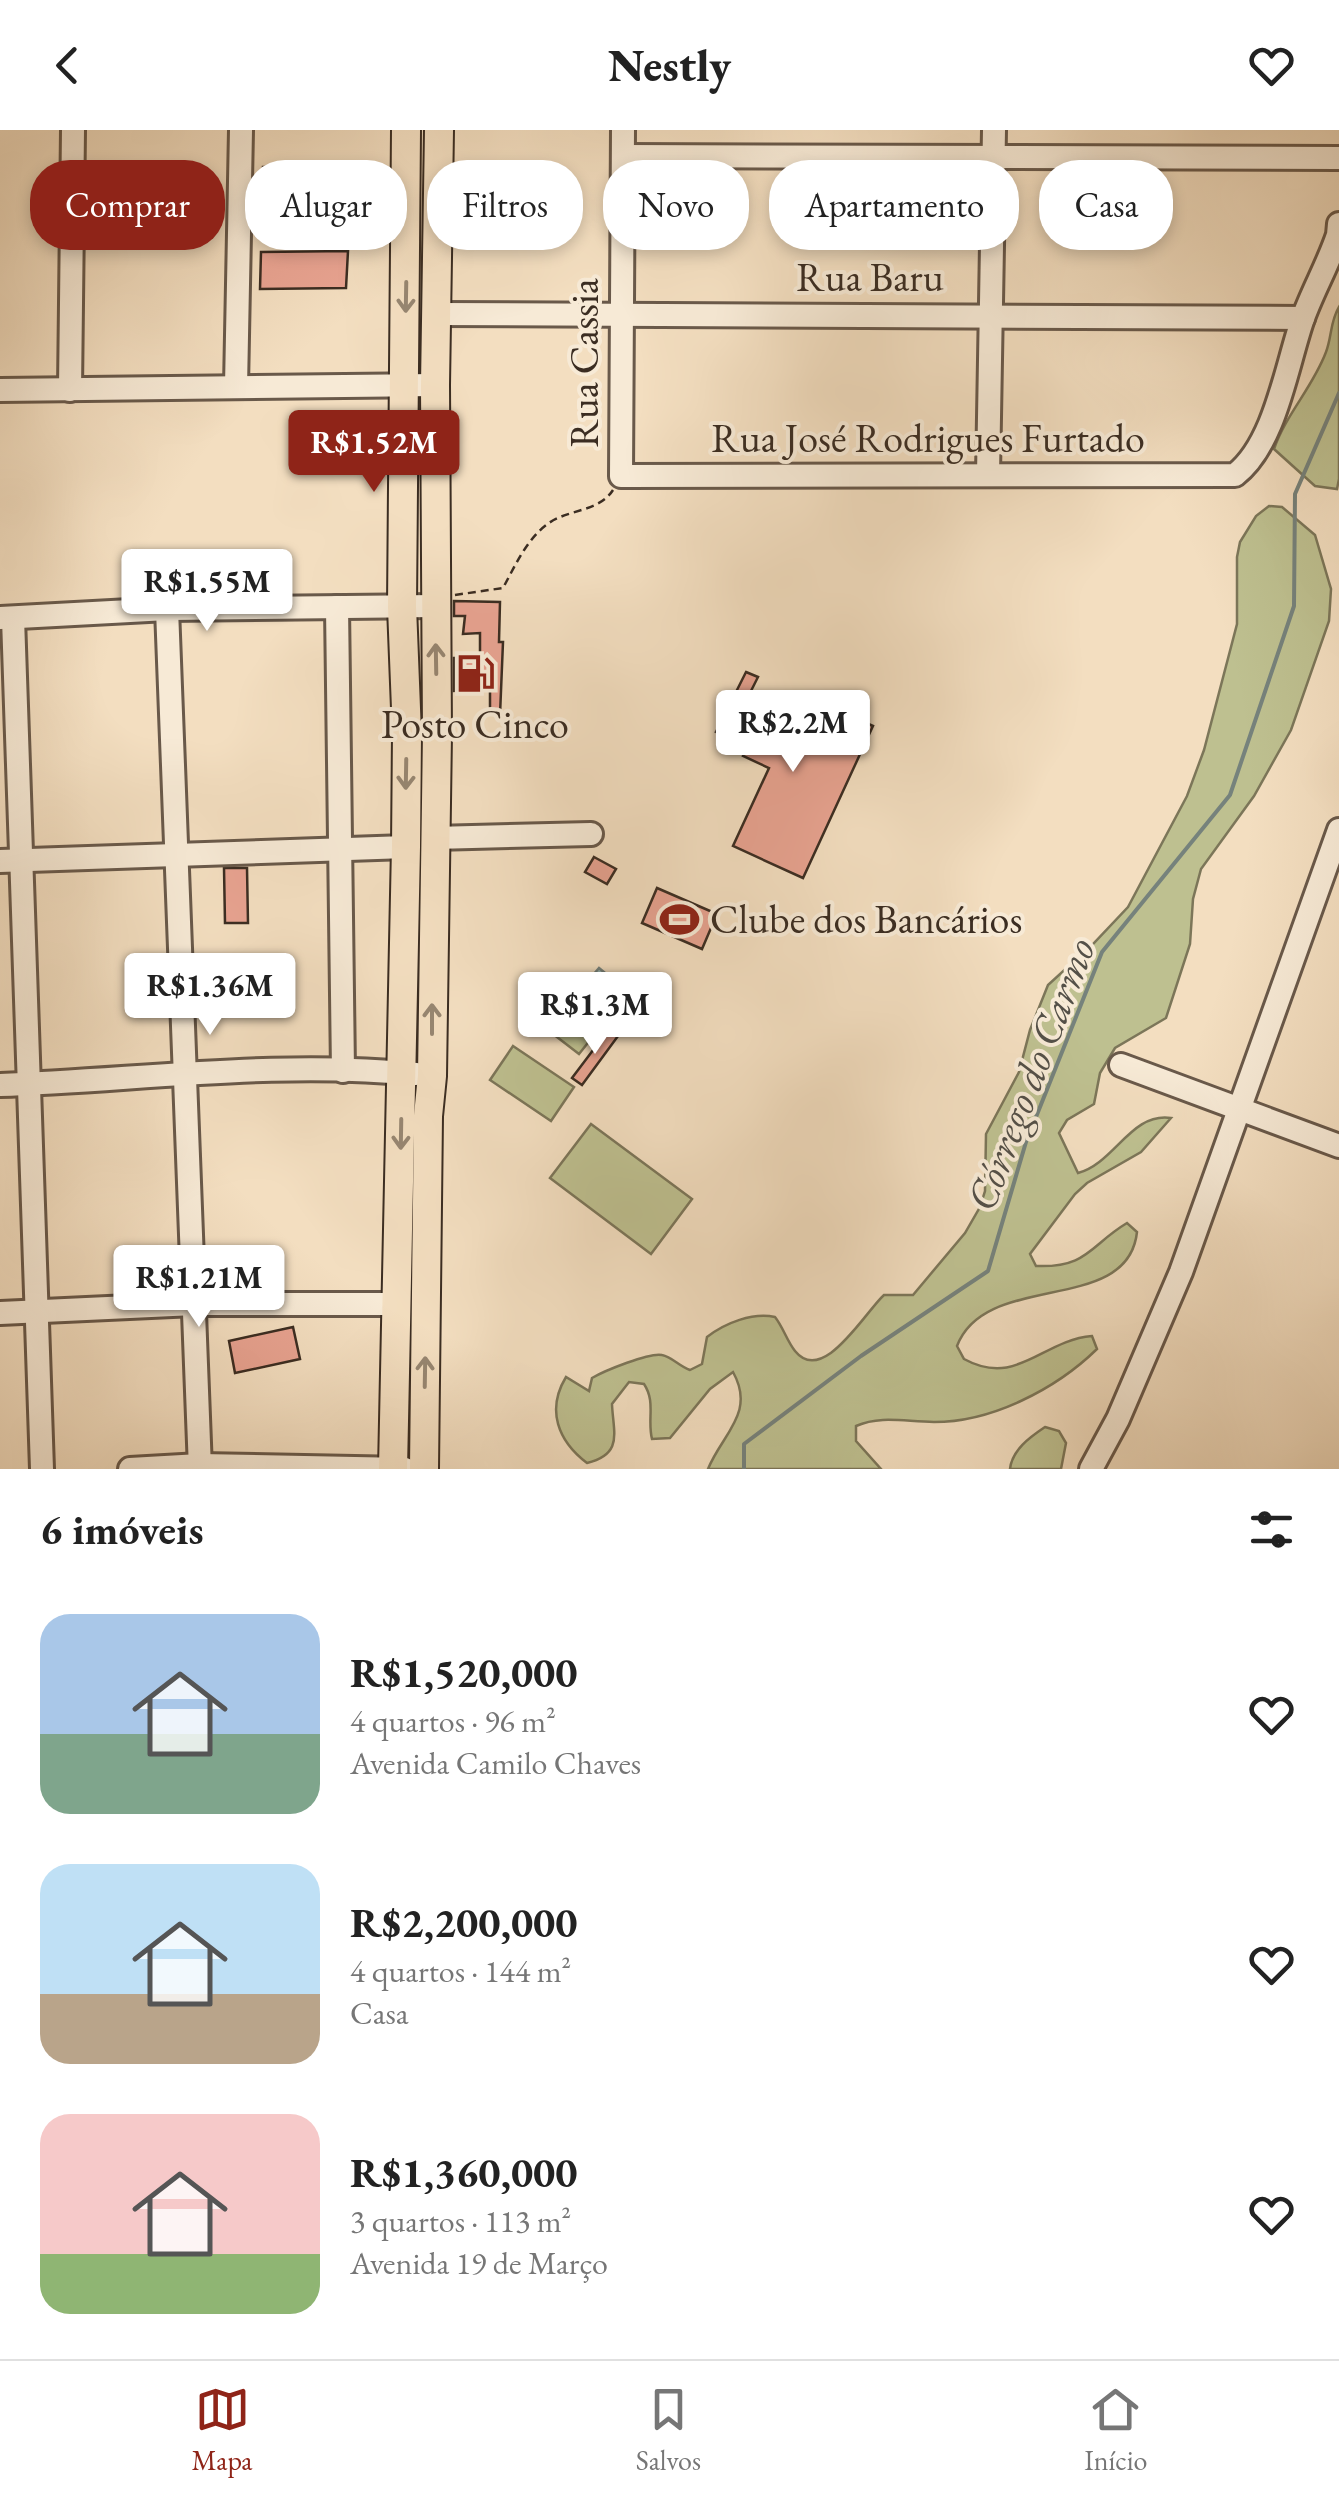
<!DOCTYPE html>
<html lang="pt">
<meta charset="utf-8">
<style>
:root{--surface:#fff;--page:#f6f6f6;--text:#222;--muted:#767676;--line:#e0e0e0;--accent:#8f2418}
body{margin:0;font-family:"EB Garamond",serif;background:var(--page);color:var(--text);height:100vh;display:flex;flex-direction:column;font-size:38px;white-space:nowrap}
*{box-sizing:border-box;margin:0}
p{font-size:32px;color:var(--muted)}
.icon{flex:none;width:55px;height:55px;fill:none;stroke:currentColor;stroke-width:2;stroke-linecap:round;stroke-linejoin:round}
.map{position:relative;height:1339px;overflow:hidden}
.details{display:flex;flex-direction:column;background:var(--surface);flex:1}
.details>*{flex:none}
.banner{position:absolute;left:30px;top:30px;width:1280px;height:90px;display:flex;gap:20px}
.price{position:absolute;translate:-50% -85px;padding:0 22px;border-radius:10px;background:#fff;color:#222;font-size:32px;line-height:65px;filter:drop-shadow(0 2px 5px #0008)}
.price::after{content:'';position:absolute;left:50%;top:60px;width:30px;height:22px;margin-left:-15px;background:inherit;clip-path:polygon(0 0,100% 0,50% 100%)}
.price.selected{background:var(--accent);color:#fff}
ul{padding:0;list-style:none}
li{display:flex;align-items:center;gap:30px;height:250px;padding:0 40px}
li span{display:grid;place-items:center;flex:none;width:280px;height:200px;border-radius:30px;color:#555}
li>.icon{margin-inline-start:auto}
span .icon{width:120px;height:120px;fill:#fffc;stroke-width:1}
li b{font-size:42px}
h2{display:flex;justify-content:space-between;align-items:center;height:120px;padding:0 40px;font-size:42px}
.chip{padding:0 35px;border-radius:40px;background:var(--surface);box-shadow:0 5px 15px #0003;font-size:35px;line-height:90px}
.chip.selected{background:var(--accent);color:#fff}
header{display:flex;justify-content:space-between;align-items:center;height:130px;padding:0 40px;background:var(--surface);font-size:45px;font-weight:800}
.dock{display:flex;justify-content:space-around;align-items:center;height:140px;border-top:2px solid var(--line);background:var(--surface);font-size:28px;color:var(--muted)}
.dock a{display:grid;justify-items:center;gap:5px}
.dock .selected{color:var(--accent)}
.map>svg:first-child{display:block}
.green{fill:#bec090;stroke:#7c7659;stroke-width:2.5}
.water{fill:#9dbbb8;stroke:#76827c;stroke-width:2.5}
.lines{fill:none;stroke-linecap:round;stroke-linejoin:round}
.stream{stroke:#76827c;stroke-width:4}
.building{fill:#e8a391;stroke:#3b2d22;stroke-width:2.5}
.minor-casing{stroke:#69594a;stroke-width:28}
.major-casing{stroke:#3b2d22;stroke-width:32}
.path{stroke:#3b2d22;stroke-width:2.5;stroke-dasharray:8 5;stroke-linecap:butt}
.minor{stroke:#f7ead6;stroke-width:22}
.major{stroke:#f3dec0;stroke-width:28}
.oneway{stroke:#978671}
.labels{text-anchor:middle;stroke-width:8;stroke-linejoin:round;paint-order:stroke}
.street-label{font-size:40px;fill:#3b2d22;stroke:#f7ead6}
.poi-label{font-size:40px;fill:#3b2d22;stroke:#f7ead6}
.water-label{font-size:42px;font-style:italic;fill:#545048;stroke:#f7ead6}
</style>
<header><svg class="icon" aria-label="back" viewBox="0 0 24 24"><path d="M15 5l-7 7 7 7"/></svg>Nestly<svg class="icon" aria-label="heart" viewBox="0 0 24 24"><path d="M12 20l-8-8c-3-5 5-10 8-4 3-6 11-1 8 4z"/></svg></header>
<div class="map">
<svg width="1339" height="1339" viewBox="0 0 1339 1339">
<rect width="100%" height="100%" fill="#f3dec0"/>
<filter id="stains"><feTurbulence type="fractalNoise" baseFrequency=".002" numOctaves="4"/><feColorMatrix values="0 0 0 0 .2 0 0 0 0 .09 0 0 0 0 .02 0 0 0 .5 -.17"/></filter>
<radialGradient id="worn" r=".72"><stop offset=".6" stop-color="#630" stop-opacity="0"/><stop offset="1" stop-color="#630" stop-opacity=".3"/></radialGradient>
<g class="green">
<path d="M1339,177V349L1337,359L1315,356L1274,319C1286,284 1313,257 1326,222C1332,206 1330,192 1339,177Z"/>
<path d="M1269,376L1282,377L1315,405L1331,459L1329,491L1291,600L1254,666L1201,739L1193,769L1190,814L1166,888L1115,918L1100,943L1094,974L1067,990L1059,1003L1078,1043C1115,1033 1131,982 1171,988L1141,1022L1087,1053L1075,1064L1030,1124L1036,1136C1088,1138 1090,1115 1127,1093L1137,1102C1128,1186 986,1140 957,1216L964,1229C1017,1258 1042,1210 1092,1206L1097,1219C1056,1259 992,1292 934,1292C906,1292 881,1285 856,1296V1311L881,1339H708C722,1304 756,1283 733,1242L710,1259L670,1308L652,1309C647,1289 656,1272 644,1254L629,1252L612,1274C613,1302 624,1324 587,1333C558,1311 546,1280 566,1247L589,1261L592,1248C604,1241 650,1222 662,1225C672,1227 679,1236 690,1240L702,1234L707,1207C725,1193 753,1182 775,1187C783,1197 787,1211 795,1221C823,1256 865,1182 884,1165H913L965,1103L980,1077L985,1061L986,1004L1019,942L1030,900L1048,855L1093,814L1128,777L1187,666L1204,620L1237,494V427L1240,412L1256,386Z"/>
<path d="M554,857L602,895L579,924L531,887Z"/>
<path d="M513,916L574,957L551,991L490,950Z"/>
<path d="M591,994L692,1069L651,1124L550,1048Z"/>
<path d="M1045,1297L1059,1301L1066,1313L1061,1339H1010C1012,1320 1030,1307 1045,1297Z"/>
</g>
<path class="water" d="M599,838L639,871L623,891L582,858Z"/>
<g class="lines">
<path class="stream" d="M744,1339V1314L861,1226L988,1141L1026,1012L1102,822L1230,665L1294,476L1295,364L1339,263"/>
</g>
<g class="building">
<path d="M263,37H304V42H351L349,79H309V75H262Z"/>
<path d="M348,121L346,158L260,159L261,122Z"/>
<path d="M454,471L500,472L499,512H503L500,585L490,584V558L454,561V528H480V503L463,504L465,486H454Z"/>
<path d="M746,542L758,547L745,573L790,594L803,565L873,596L803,748L733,716L769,638L743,626L747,617L716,602Z"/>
<path d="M594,727L616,739L607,754L585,742Z"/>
<path d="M224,738H247L248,793H225Z"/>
<path d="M657,758L717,784L702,819L642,793Z"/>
<path d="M609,899L618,906L582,955L572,948Z"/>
<path d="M293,1197L300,1229L235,1243L229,1211Z"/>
</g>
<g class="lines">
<defs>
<g id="minor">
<path d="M623,0L621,346L1235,345C1275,314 1286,238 1302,191C1312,162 1328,135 1338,105L1339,94"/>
<path d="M623,26L1339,28"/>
<path d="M436,184L1303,188"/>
<path d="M236,257L241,0"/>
<path d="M0,260L435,255"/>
<path d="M70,260L73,0"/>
<path d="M988,345L994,0"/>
<path d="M337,477L343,941"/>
<path d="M167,479L200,1339"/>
<path d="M0,488L167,479L435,476"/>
<path d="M13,488L42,1339"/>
<path d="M434,708L591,704"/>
<path d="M0,731L406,717"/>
<path d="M1121,935L1339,1016"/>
<path d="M0,955C137,950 279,930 416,944"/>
<path d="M0,1183L194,1174H398"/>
<path d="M130,1339L200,1335L405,1339"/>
<path d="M1091,1339L1118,1289L1181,1142L1339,700"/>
</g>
<g id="major">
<path d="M393,1339L406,717L407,604L402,477L406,0"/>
<path d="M424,1339L428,986L432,946L437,604L435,255L439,0"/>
</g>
</defs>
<use href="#minor" class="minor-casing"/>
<use href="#major" class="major-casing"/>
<path class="path" d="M455,465L503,458C515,436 527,408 549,393C569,379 599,382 613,360"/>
<use href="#minor" class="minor"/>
<use href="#major" class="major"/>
</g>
<defs><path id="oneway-shaft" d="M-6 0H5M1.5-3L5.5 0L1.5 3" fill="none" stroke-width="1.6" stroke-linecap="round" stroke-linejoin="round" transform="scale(2.5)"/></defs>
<g class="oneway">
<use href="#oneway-shaft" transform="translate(406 167) rotate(91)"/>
<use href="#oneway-shaft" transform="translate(436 529) rotate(-91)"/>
<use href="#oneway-shaft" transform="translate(406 644) rotate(91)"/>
<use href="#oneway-shaft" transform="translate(432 889) rotate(-90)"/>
<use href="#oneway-shaft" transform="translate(401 1004) rotate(91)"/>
<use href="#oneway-shaft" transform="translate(425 1242) rotate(-89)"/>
</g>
<defs>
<symbol id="fuel-bare" viewBox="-9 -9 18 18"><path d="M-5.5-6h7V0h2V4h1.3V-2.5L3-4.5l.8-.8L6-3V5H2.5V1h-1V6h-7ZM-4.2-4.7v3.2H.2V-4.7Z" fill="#8f2418" stroke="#f7ead6" stroke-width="2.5" paint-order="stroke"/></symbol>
<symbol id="stadium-bare" viewBox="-9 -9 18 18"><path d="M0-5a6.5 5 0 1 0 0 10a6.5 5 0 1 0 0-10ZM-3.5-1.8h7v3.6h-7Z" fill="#8f2418" stroke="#f7ead6" stroke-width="2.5" paint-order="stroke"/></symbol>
</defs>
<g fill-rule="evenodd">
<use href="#fuel-bare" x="448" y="516" width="55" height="55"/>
<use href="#stadium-bare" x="652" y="762" width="55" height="55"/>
</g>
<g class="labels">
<g class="street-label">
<text x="870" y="161">Rua Baru</text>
<text transform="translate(584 233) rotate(-90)" y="14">Rua Cassia</text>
<text x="928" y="322">Rua José Rodrigues Furtado</text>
</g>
<g class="poi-label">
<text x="475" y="608">Posto Cinco</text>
<text x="710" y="803" text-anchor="start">Clube dos Bancários</text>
</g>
<g class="water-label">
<text transform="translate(1030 944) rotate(-69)" y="15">Córrego do Carmo</text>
</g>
</g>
<rect width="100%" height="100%" filter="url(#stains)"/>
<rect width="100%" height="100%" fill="url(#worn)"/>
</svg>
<b class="price selected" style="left:374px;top:365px">R$1.52M</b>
<b class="price" style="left:207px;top:504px">R$1.55M</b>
<b class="price" style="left:793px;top:645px">R$2.2M</b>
<b class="price" style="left:210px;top:908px">R$1.36M</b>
<b class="price" style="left:595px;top:927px">R$1.3M</b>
<b class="price" style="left:199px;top:1200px">R$1.21M</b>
<div class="banner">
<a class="chip selected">Comprar</a>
<a class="chip">Alugar</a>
<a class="chip">Filtros</a>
<a class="chip">Novo</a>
<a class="chip">Apartamento</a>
<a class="chip">Casa</a>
</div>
</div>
<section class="details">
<h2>6 imóveis<svg class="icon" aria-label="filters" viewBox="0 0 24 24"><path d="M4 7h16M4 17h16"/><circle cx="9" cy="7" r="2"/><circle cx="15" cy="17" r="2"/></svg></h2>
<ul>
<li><span style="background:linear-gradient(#a9c7e8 60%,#7fa58c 0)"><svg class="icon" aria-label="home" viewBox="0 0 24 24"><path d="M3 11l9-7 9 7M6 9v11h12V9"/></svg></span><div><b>R$1,520,000</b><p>4 quartos · 96 m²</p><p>Avenida Camilo Chaves</p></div><svg class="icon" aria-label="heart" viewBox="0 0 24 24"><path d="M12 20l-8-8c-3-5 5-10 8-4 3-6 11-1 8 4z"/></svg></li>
<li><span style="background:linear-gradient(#bfe0f5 65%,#b9a48a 0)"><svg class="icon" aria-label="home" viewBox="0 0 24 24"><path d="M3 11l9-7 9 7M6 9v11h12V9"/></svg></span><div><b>R$2,200,000</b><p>4 quartos · 144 m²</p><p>Casa</p></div><svg class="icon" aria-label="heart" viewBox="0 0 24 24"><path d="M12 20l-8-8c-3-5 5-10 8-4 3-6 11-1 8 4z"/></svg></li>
<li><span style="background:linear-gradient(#f6c9c9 70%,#8fb573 0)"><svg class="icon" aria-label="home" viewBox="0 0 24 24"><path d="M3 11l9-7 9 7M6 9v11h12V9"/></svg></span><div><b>R$1,360,000</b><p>3 quartos · 113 m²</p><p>Avenida 19 de Março</p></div><svg class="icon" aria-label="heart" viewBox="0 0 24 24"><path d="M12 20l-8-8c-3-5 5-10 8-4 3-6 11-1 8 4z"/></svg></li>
</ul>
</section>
<nav class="dock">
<a class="selected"><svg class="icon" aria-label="map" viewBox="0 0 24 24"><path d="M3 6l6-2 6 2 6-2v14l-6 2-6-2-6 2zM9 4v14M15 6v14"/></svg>Mapa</a>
<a><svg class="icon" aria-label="saved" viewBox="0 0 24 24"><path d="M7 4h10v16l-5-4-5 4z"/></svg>Salvos</a>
<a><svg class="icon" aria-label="home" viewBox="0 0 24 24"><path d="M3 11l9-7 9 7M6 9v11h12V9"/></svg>Início</a>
</nav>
